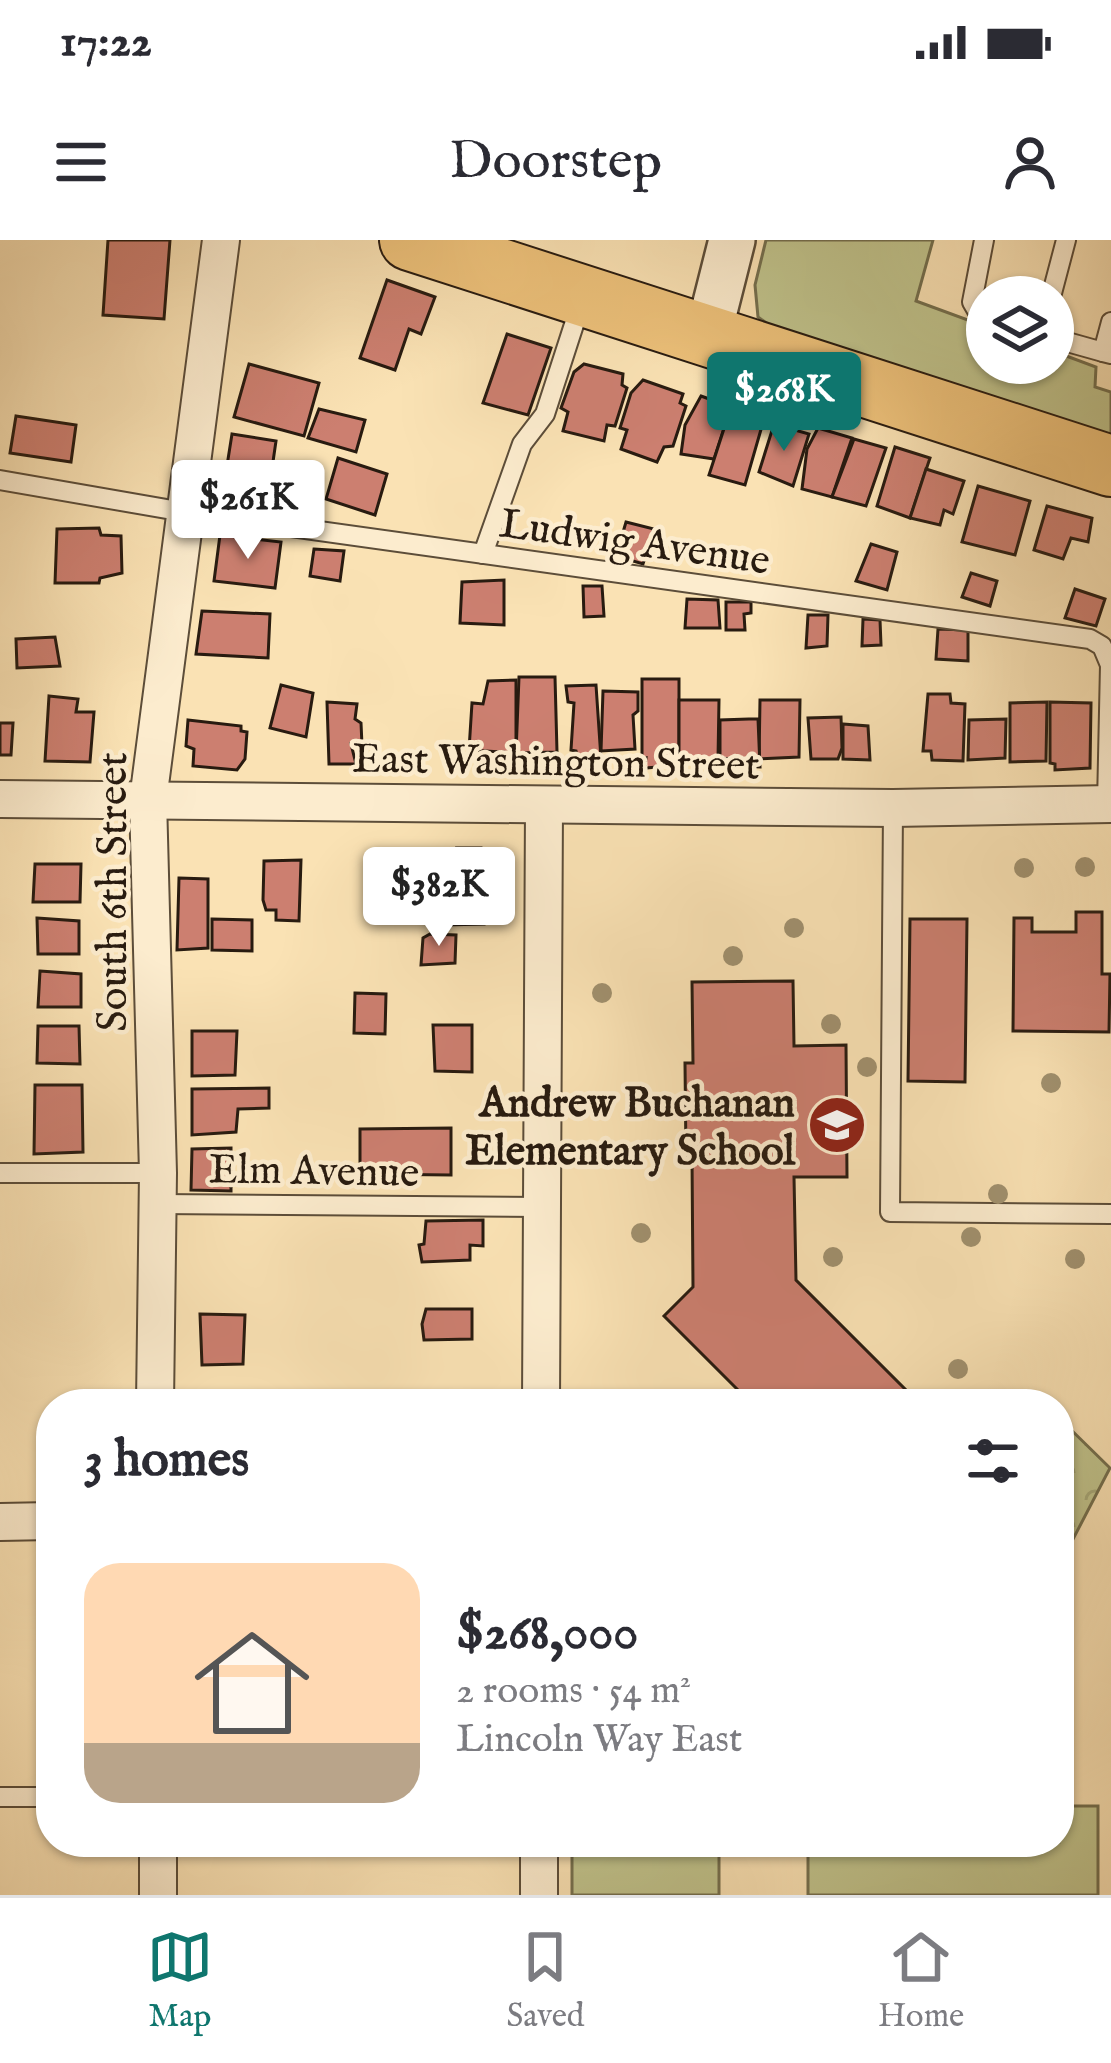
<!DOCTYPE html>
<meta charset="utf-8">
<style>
:root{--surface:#fff;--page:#f7f7f7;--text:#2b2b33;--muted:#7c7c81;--line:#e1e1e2;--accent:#0f766e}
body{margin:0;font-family:"IM FELL English",serif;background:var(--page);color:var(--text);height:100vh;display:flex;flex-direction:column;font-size:45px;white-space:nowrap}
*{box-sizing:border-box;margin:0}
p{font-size:39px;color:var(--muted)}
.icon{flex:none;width:66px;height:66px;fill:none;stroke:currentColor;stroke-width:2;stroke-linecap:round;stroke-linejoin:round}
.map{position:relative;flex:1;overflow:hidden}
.drawer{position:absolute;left:36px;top:1149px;width:1038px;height:468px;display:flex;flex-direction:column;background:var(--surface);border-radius:48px;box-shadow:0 3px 9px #0004}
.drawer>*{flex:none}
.controls{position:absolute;left:966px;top:36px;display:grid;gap:24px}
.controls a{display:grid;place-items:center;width:108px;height:108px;border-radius:50%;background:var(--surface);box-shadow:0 3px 9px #0004;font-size:60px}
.price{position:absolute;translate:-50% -102px;padding:0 27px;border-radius:12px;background:#fff;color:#222;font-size:39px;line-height:78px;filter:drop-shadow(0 3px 6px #0008)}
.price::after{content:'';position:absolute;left:50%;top:72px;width:36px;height:27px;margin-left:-18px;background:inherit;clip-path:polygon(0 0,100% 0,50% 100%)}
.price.selected{background:var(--accent);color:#fff}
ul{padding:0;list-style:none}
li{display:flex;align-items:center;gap:36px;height:300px;padding:0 48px}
li span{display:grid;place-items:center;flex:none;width:336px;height:240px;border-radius:36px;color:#555}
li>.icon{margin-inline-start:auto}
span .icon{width:144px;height:144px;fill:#fffc;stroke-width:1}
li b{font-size:51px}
h2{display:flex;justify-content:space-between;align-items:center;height:144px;padding:0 48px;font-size:51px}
.status{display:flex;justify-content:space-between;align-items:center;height:84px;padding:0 60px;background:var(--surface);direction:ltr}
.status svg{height:33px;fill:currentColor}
header{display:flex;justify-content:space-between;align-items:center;height:156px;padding:0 48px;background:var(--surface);font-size:54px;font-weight:600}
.tab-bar{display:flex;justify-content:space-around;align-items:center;height:168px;border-top:3px solid var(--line);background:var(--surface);font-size:33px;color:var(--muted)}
.tab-bar a{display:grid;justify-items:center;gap:6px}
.tab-bar .selected{color:var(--accent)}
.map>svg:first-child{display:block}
.grass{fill:#c0c38c;stroke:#746f4e;stroke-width:3}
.forest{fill:url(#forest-crowns);stroke:#746f4e;stroke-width:3}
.building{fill:#cc7f70;stroke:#281b10;stroke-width:3}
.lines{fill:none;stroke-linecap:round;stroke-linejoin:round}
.service-casing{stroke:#5c4d39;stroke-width:22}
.minor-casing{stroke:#5c4d39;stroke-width:40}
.tertiary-casing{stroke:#5c4d39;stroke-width:50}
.trunk-casing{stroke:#281b10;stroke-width:64}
.service{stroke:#fcecce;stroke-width:18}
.minor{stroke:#fcecce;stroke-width:36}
.tertiary{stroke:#fcecce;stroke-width:45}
.trunk{stroke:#edc17a;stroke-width:60}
.tree{fill:#a0906e}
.labels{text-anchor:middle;stroke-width:9;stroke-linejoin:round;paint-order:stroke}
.street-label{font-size:42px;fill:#281b10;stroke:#fcecce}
.poi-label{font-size:42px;font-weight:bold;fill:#281b10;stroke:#fcecce;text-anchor:end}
</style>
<div class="status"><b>17:22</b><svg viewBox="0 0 49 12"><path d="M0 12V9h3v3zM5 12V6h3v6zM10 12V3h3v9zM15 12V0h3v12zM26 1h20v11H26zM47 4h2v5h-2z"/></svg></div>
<header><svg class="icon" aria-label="menu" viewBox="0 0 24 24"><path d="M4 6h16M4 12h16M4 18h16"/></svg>Doorstep<svg class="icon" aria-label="person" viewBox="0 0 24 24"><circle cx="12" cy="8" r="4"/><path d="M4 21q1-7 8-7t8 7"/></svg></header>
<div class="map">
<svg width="1111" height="1655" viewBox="0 0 1111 1655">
<defs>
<pattern id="forest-crowns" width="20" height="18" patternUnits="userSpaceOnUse" patternTransform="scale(3)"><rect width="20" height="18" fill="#c0c38c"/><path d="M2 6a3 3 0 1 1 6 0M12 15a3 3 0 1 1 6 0" fill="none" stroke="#a5a778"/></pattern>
</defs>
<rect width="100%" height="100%" fill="#fae2b4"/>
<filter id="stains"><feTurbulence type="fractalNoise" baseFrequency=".00167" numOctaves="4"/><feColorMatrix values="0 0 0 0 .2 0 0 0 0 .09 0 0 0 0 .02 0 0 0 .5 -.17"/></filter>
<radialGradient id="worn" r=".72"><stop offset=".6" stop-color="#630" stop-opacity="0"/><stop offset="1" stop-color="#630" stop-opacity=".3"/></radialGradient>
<g class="grass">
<path d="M766,0H933L916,61L987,87V123H1053V111L1096,127L1095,147L1111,152V198L775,89L758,77L755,45Z"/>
<path d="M1059,1566H1098V1655H808V1602H1059Z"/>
<rect x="572" y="1602" width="147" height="53"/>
</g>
<path class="forest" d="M1059,1178L1110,1228L1059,1326Z"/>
<g class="building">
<path d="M108,0H170L164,79L103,75Z"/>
<path d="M387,40L435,57L421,94L409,89L395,130L360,118Z"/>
<path d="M507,94L551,108L528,175L483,163Z"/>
<path d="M249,124L319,143L304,196L234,177Z"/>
<path d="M584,124L623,134L622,145L627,148L615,186L607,185L604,201L563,191L568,172L561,168L574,132Z"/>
<path d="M643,140L683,154L680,163L686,166L673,206L664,207L657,222L621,209L627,190L620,188L631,153Z"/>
<path d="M701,156L731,167L714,219L681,214L685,185Z"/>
<path d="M731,167L764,179L745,245L709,235Z"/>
<path d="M319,169L365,180L356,212L308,198Z"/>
<path d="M16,176L76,185L71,222L10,213Z"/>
<path d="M774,184L809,194L793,246L759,232Z"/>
<path d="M818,188L852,198L832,257L802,249L807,209Z"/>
<path d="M232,194L276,201L265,277L220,270Z"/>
<path d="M854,199L886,208L866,266L832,257Z"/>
<path d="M895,207L930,218L910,278L877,266Z"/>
<path d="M338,218L387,234L375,275L326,259Z"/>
<path d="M926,229L964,241L953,274L944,270L940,285L910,278Z"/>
<path d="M978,246L1030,261L1015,315L962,302Z"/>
<path d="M1047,266L1092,278L1088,302L1071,298L1063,319L1034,310Z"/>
<path d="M626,282L654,289L643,324L616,316Z"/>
<path d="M99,288L101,295L121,296L122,333L100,338L99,343H55L57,289Z"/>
<path d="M220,295L281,302L275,348L214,341Z"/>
<path d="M871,304L897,312L887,350L856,341Z"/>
<path d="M314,309L344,311L340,341L310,336Z"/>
<path d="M971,333L997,341L990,366L962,357Z"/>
<path d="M504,340V385L460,383L462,342Z"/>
<path d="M583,346H602L604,376L584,377Z"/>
<path d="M1075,349L1105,359L1096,386L1065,378Z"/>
<path d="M687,359L718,360L720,388H685Z"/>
<path d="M726,362H751V373L744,374L745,390H726Z"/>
<path d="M202,371L270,374L268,418L196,414Z"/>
<path d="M808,375H828L827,406L806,408Z"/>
<path d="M863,379L880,380L881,405L862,406Z"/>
<path d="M938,389L968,390V421L936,419Z"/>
<path d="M55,397L60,426L17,428L16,399Z"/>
<path d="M519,437H555L557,512L516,513Z"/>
<path d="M642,439H679V519L670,518L671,526L645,528L646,518L642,519Z"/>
<path d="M516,440V513L469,510L472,463L483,464L488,441Z"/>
<path d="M281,445L313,453L306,497L270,488Z"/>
<path d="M596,445L601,519L577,520L576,511L571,510L574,463L568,462L566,446Z"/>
<path d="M603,451L638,452V471L633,475L635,509L601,511Z"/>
<path d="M928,454H950L951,463L965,464L963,521L932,520L931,511H923Z"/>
<path d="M49,456L78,459L76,472H94L90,522L45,521Z"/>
<path d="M679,460H719L718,519H679Z"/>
<path d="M760,460H800L799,517L759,519Z"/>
<path d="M327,462L357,464L355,479L361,483L362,505L351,504L356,524H329Z"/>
<path d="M1047,462L1046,521L1010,522V463Z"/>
<path d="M1050,462L1091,463L1090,528L1055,530V524L1050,523Z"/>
<path d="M841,477L842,508L838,519H811L808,478Z"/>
<path d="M749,479H758L760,527L736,526L735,518L720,519V480Z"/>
<path d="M1006,479L1005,518L968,520L969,480Z"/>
<path d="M188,480L241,486V491L247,492L245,519L237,530L193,526L194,509L186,506Z"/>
<path d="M0,483H13L11,515H0Z"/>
<path d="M843,484L868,486L870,520L843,519Z"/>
<path d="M457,608H481L484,684L445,685L446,670L438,667L436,613L458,612Z"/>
<path d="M301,620L299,681L276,680V670H266L263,660L264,621Z"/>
<path d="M35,624H81L80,662H33Z"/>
<path d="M179,638L208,639V708L177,710Z"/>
<path d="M1076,672H1102V734H1110L1109,792L1013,791L1014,678H1032V692H1076Z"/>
<path d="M37,678L79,681V714H38Z"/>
<path d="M212,679L252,680V711L212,710Z"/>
<path d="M910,679H967L965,842L908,841Z"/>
<path d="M430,694L456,695L455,723L421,725L423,698Z"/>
<path d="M40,731L81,734V767H38Z"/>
<path d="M793,741L794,806L846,805L847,937H794L796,1040L920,1164H752L664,1076L693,1047L692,917H686L685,823H693L692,742Z"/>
<path d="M355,753L386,754L385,794L354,793Z"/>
<path d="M433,785H472V832L435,831Z"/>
<path d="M38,786H79L80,824L37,823Z"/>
<path d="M192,791H237L235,835L192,836Z"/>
<path d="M35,845H82L83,912L34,914Z"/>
<path d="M269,848V868L238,869L236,892L192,895V849Z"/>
<path d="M451,888V935L360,934V889Z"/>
<path d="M231,908V951L191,950L192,909Z"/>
<path d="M483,980V1006L470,1005V1020L422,1022L419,1005L424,1004L426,981Z"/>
<path d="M426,1069H472V1099L424,1100L422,1084Z"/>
<path d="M200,1074L245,1075L243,1124L202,1125Z"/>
<rect x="215" y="1156" width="36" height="8"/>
</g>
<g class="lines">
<defs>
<g id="service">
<path d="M984,0L972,62L979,74L987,77"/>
<path d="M1051,57L1066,0"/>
<path d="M1111,82L1103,112L1111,114"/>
<path d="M1053,98L1103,112"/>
<path d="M0,240L184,272L1090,399L1102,406L1110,425L1107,564"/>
<path d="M483,314L522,204L545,174L581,63"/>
<path d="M893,568L890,972L1111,974"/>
<path d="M0,933H158"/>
<path d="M158,964L542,967"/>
<path d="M0,1557H51"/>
</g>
<g id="minor">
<path d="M0,559L893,568L1111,564"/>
<path d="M155,1164L158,933L148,560L221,0"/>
<path d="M541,1164L544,566"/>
<path d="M0,1282L51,1281"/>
<path d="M158,1655V1602"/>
<path d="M539,1655V1602"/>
</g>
<path id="tertiary" d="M708,95L732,0"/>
<path id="trunk" d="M410,0L1111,226"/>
</defs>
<use href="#service" class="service-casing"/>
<use href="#minor" class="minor-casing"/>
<use href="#tertiary" class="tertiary-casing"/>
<use href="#trunk" class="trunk-casing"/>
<use href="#service" class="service"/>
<use href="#minor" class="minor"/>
<use href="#tertiary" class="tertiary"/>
<use href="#trunk" class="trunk"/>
</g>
<g class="tree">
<circle cx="1085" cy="627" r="10"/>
<circle cx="1024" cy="628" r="10"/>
<circle cx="794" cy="688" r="10"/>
<circle cx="733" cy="716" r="10"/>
<circle cx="602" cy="753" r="10"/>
<circle cx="831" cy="784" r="10"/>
<circle cx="867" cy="827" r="10"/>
<circle cx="1051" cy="843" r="10"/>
<circle cx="571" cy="866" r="10"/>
<circle cx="998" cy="954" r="10"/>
<circle cx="641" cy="993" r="10"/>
<circle cx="971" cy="997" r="10"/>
<circle cx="833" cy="1017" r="10"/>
<circle cx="1075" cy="1019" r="10"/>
<circle cx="958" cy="1129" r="10"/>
</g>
<defs>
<symbol id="school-disc" viewBox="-11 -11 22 22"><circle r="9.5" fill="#8f2418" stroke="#fcecce"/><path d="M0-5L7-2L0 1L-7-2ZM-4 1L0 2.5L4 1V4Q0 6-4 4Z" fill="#fff"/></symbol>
</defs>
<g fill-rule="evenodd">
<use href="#school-disc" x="804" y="852" width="66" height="66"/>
</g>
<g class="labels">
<g class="street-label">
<text transform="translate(635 300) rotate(8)" y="15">Ludwig Avenue</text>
<text transform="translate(556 520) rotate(1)" y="15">East Washington Street</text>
<text transform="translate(111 652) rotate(-90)" y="15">South 6th Street</text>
<text transform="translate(314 929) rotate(1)" y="15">Elm Avenue</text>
</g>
<g class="poi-label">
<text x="795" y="876">Andrew Buchanan<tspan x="795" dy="48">Elementary School</tspan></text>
</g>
</g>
<rect width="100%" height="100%" filter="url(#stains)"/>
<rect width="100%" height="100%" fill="url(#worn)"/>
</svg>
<div class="controls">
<a><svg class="icon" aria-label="layers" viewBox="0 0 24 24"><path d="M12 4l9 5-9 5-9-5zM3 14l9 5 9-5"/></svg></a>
</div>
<b class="price selected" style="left:784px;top:214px">$268K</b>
<b class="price" style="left:248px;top:322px">$261K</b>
<b class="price" style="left:439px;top:709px">$382K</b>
<section class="drawer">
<h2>3 homes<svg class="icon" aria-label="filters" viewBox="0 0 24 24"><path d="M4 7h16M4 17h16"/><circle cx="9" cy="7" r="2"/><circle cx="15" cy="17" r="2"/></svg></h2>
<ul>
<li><span style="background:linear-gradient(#ffd9b3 75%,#b9a48a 0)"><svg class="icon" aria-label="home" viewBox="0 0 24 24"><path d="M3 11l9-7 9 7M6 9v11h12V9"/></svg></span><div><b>$268,000</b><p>2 rooms · 54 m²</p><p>Lincoln Way East</p></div></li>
</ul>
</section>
</div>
<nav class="tab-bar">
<a class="selected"><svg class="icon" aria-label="map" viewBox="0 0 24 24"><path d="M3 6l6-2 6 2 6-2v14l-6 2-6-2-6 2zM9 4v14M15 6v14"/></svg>Map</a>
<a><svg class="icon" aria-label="saved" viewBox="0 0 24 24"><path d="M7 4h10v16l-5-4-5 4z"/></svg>Saved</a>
<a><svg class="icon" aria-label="home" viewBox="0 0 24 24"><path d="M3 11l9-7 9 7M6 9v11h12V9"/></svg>Home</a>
</nav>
